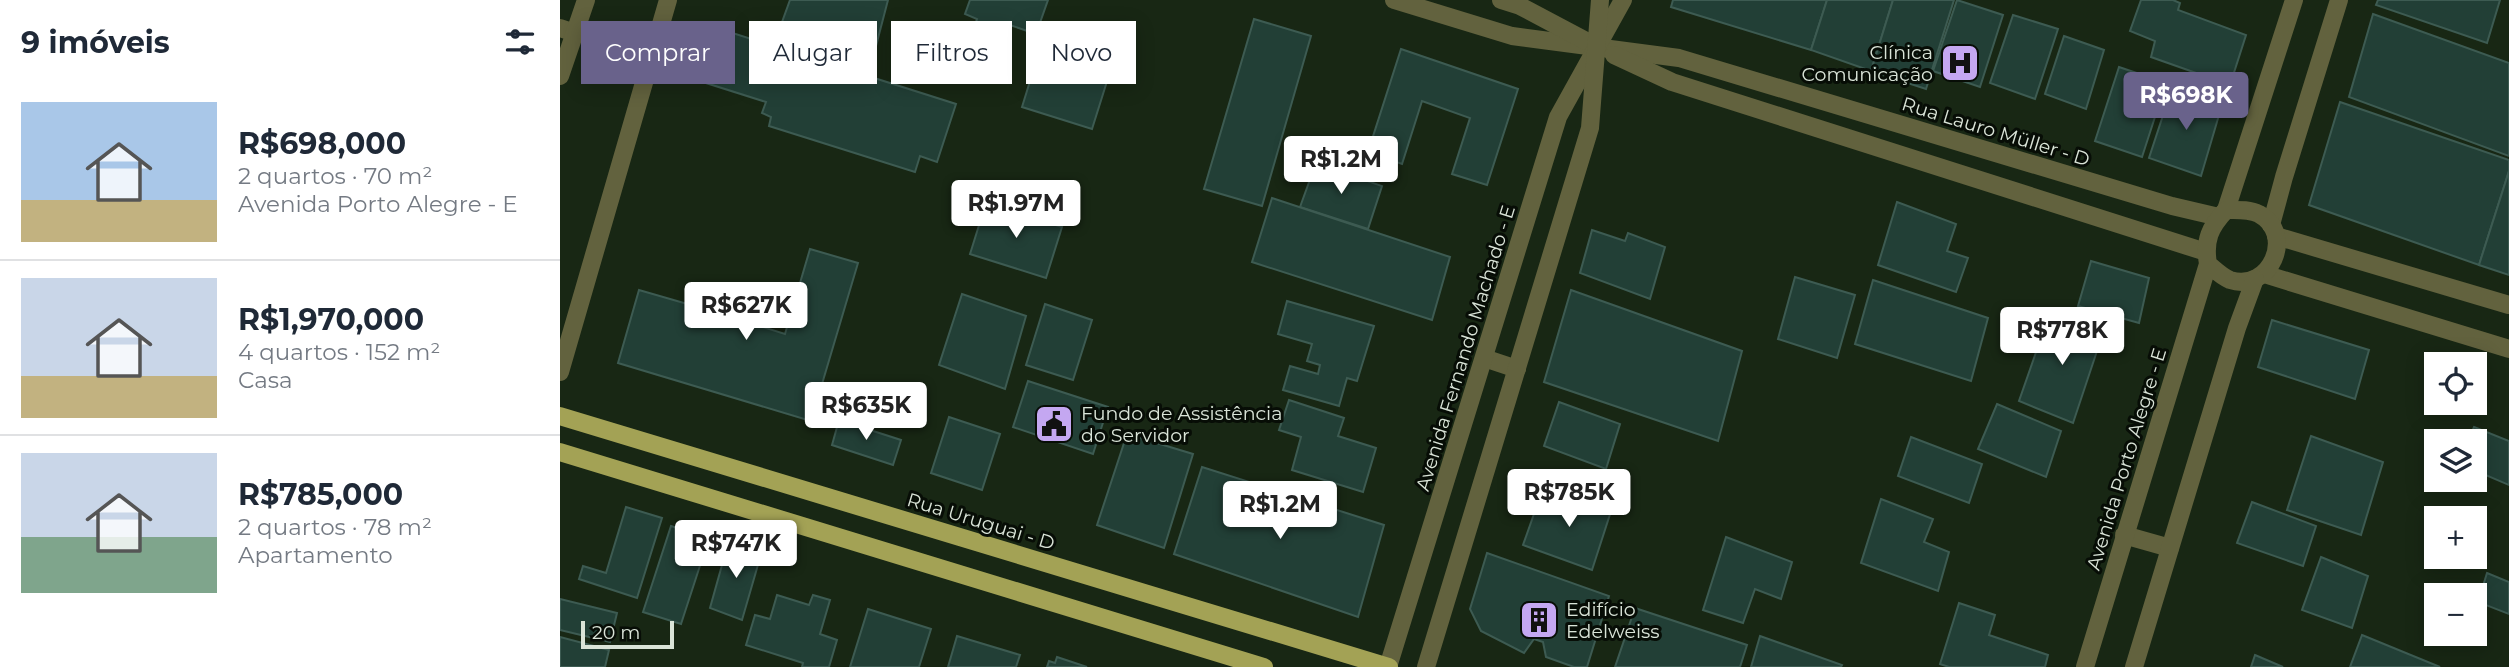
<!DOCTYPE html>
<html lang="pt">
<meta charset="utf-8">
<style>
:root{--surface:#fff;--page:#f2f2f3;--text:#1f2937;--muted:#747a83;--line:#e0e1e3;--accent:#69628b}
body{margin:0;font-family:Montserrat,sans-serif;background:var(--page);color:var(--text);height:100vh;display:flex;flex-direction:column;font-size:26px;white-space:nowrap}
*{box-sizing:border-box;margin:0}
p{font-size:23px;color:var(--muted)}
.icon{flex:none;width:38px;height:38px;fill:none;stroke:currentColor;stroke-width:2;stroke-linecap:round;stroke-linejoin:round}
.map{position:relative;flex:1;overflow:hidden}
.details{display:flex;flex-direction:column;background:var(--surface);width:560px}
.details>*{flex:none}
.top-card{position:absolute;left:21px;top:21px;width:665px;height:63px;display:flex;gap:14px}
.fabs{position:absolute;left:1864px;top:352px;display:grid;gap:14px}
.fabs a{display:grid;place-items:center;width:63px;height:63px;border-radius:0px;background:var(--surface);box-shadow:0 4px 18px #0003;font-size:35px}
.scale{position:absolute;left:21px;bottom:18px;width:93px;box-sizing:border-box;padding-left:7px;border:4px solid #dae4d8;border-top:0;font-size:19px;line-height:24px;white-space:nowrap;color:#dae4d8;-webkit-text-stroke:5px #070d06;paint-order:stroke}
.price{position:absolute;translate:-50% -60px;padding:0 16px;border-radius:7px;background:#fff;color:#222;font-size:23px;line-height:46px;filter:drop-shadow(0 2px 4px #0008)}
.price::after{content:'';position:absolute;left:50%;top:42px;width:21px;height:16px;margin-left:-10px;background:inherit;clip-path:polygon(0 0,100% 0,50% 100%)}
.price.selected{background:var(--accent);color:#fff}
ul{padding:0;list-style:none}
li{display:flex;align-items:center;gap:21px;height:175px;padding:0 21px}
li+li{border-top:2px solid var(--line)}
li span{display:grid;place-items:center;flex:none;width:196px;height:140px;border-radius:0px;color:#555}
li>.icon{margin-inline-start:auto}
span .icon{width:84px;height:84px;fill:#fffc;stroke-width:1}
li b{font-size:30px}
h2{display:flex;justify-content:space-between;align-items:center;height:84px;padding:0 21px;font-size:30px}
.chip{padding:0 24px;border-radius:0px;background:var(--surface);box-shadow:0 4px 18px #0003;font-size:24px;line-height:63px}
.chip.selected{background:var(--accent);color:#fff}
main{display:flex;flex:1;min-height:0}
.map>svg:first-child{display:block}
.building{fill:#223f36;stroke:#3d5b52;stroke-width:2}
.lines{fill:none;stroke-linecap:round;stroke-linejoin:round}
.service{stroke:#62623e;stroke-width:18}
.tertiary{stroke:#62623e;stroke-width:18}
.primary{stroke:#a3a255;stroke-width:18}
.labels{text-anchor:middle;stroke-width:6;stroke-linejoin:round;paint-order:stroke}
.poi-label{font-size:19px;fill:#dae4d8;stroke:#070d06;text-anchor:start}
.street-label{font-size:19px;fill:#dae4d8;stroke:#070d06}
</style>
<main>
<section class="details">
<h2>9 imóveis<svg class="icon" aria-label="filters" viewBox="0 0 24 24"><path d="M4 7h16M4 17h16"/><circle cx="9" cy="7" r="2"/><circle cx="15" cy="17" r="2"/></svg></h2>
<ul>
<li><span style="background:linear-gradient(#a9c7e8 70%,#c2b280 0)"><svg class="icon" aria-label="home" viewBox="0 0 24 24"><path d="M3 11l9-7 9 7M6 9v11h12V9"/></svg></span><div><b>R$698,000</b><p>2 quartos · 70 m²</p><p>Avenida Porto Alegre - E</p></div></li>
<li><span style="background:linear-gradient(#c9d6e8 70%,#c2b280 0)"><svg class="icon" aria-label="home" viewBox="0 0 24 24"><path d="M3 11l9-7 9 7M6 9v11h12V9"/></svg></span><div><b>R$1,970,000</b><p>4 quartos · 152 m²</p><p>Casa</p></div></li>
<li><span style="background:linear-gradient(#c9d6e8 60%,#7fa58c 0)"><svg class="icon" aria-label="home" viewBox="0 0 24 24"><path d="M3 11l9-7 9 7M6 9v11h12V9"/></svg></span><div><b>R$785,000</b><p>2 quartos · 78 m²</p><p>Apartamento</p></div></li>
</ul>
</section>
<div class="map">
<svg width="1949" height="667" viewBox="0 0 1949 667">
<rect width="100%" height="100%" fill="#182714"/>
<g class="building">
<path d="M230,0H328L310,69L217,36Z"/>
<path d="M410,0H488L476,34L450,25L444,43L437,41L431,59L421,55L418,63L411,60L406,74L389,68L405,25L414,28L417,19L405,14Z"/>
<path d="M1113,0H1267L1251,50L1111,7Z"/>
<path d="M1267,0H1333L1311,71L1251,50Z"/>
<path d="M1333,0H1394L1366,89L1311,71Z"/>
<path d="M1397,0L1443,15L1420,87L1373,71Z"/>
<path d="M1581,0H1613L1620,3L1618,10L1686,35L1670,85L1591,57L1595,41L1570,31Z"/>
<path d="M1818,0H1940L1927,43L1816,5Z"/>
<path d="M1813,14L1949,63V156L1789,97Z"/>
<path d="M1453,15L1498,29L1475,99L1430,83Z"/>
<path d="M694,19L751,36L702,206L644,189Z"/>
<path d="M163,30L396,104L377,162L360,156L355,172L209,126L211,117L202,113L206,102L146,83Z"/>
<path d="M1504,36L1544,50L1526,109L1485,94Z"/>
<path d="M483,39L554,59L532,129L462,107Z"/>
<path d="M841,49L958,89L927,185L892,174L910,118L862,101L842,164L808,152Z"/>
<path d="M1559,67L1606,83L1582,157L1535,141Z"/>
<path d="M1612,88L1662,105L1641,176L1589,158Z"/>
<path d="M1780,102L1949,160V171L1919,265L1749,205Z"/>
<path d="M756,163L822,186L808,229L740,207Z"/>
<path d="M1949,171V275L1919,265Z"/>
<path d="M712,198L890,257L872,320L692,262Z"/>
<path d="M1337,202L1396,224L1387,251L1408,258L1396,292L1318,265Z"/>
<path d="M426,203L502,227L486,278L410,254Z"/>
<path d="M1032,230L1065,241L1068,233L1105,247L1090,299L1020,273Z"/>
<path d="M250,249L298,263L251,421L58,363L79,290L162,314L167,297L192,305L187,322L225,334Z"/>
<path d="M1531,261L1589,278L1579,323L1518,306Z"/>
<path d="M1235,277L1295,295L1277,358L1218,339Z"/>
<path d="M1313,280L1428,318L1411,381L1295,344Z"/>
<path d="M1011,290L1182,351L1158,441L984,382Z"/>
<path d="M402,294L466,316L445,389L379,365Z"/>
<path d="M727,301L814,326L797,381L787,378L779,406L723,390L730,366L758,374L760,365L747,361L752,344L718,334Z"/>
<path d="M485,304L532,320L513,380L466,365Z"/>
<path d="M1490,312L1544,330L1513,423L1459,401Z"/>
<path d="M1712,320L1809,350L1795,399L1698,367Z"/>
<path d="M468,381L548,407L533,454L453,427Z"/>
<path d="M729,400L784,418L778,436L816,448L803,492L732,470L741,437L719,430Z"/>
<path d="M999,402L1060,424L1046,469L984,446Z"/>
<path d="M1437,404L1501,431L1486,477L1418,449Z"/>
<path d="M389,417L440,434L422,490L371,473Z"/>
<path d="M279,420L341,440L333,465L272,445Z"/>
<path d="M1914,427L1949,441V485L1914,470V441H1908Z"/>
<path d="M567,434L633,454L604,548L537,525Z"/>
<path d="M1751,436L1823,462L1801,535L1727,510Z"/>
<path d="M1351,437L1422,464L1409,503L1338,476Z"/>
<path d="M642,467L824,525L798,617L614,554Z"/>
<path d="M981,494L1021,508L1026,494L1053,505L1032,570L963,545Z"/>
<path d="M1321,499L1373,519L1364,542L1389,552L1378,591L1301,563Z"/>
<path d="M1692,502L1756,526L1743,566L1677,543Z"/>
<path d="M66,507L102,518L77,598L19,579L23,566L46,573Z"/>
<path d="M111,526L149,538L121,624L83,612Z"/>
<path d="M1166,537L1232,562L1221,599L1195,589L1183,623L1143,610Z"/>
<path d="M169,540L202,551L182,620L150,608Z"/>
<path d="M927,553L1049,596L1027,667H1014L986,657L983,642L974,639L964,653L921,631L910,609Z"/>
<path d="M1761,557L1808,576L1792,628L1742,610Z"/>
<path d="M1927,573L1949,582V614L1918,602Z"/>
<path d="M217,595L249,605L253,595L270,600L260,634L277,640L269,667H242L243,663L186,645L195,615L210,619Z"/>
<path d="M0,599L57,613L50,642L0,630Z"/>
<path d="M1399,603L1435,615L1429,635L1488,655L1485,667H1389L1380,664Z"/>
<path d="M1075,608L1187,645L1180,667H1055Z"/>
<path d="M308,609L371,629L359,667H290Z"/>
<path d="M1802,635L1880,667H1790Z"/>
<path d="M397,636L460,655L456,667H388Z"/>
<path d="M1200,636L1282,665L1281,667H1191Z"/>
<path d="M0,637L49,650L45,667H0Z"/>
<path d="M1695,655L1723,667H1691Z"/>
<path d="M497,657L527,667H487L489,661L495,663Z"/>
</g>
<g class="lines">
<path class="service" d="M0,28L15,33"/>
<g class="tertiary">
<path d="M834,0L952,36L1119,58L1612,206L1659,217"/>
<path d="M941,0L960,6L1026,41"/>
<path d="M1054,55L1112,82L1646,252"/>
<path d="M0,76L26,0"/>
<path d="M1666,210L1734,0"/>
<path d="M1711,225L1724,177L1779,0"/>
<path d="M1716,236L1949,305"/>
<path d="M1704,274L1949,349"/>
<path d="M924,358L957,369"/>
<path d="M0,372L108,0"/>
<path d="M1564,535L1610,548"/>
<path d="M828,667L998,117L1063,0"/>
<path d="M866,667L1030,128L1040,0"/>
<path d="M1525,667L1648,264C1644,240 1650,227 1666,210C1677,210 1689,209 1699,214C1736,234 1710,293 1670,280C1662,277 1655,270 1648,264"/>
<path d="M1574,667L1677,328L1695,279"/>
</g>
<g class="primary">
<path d="M0,416L829,667"/>
<path d="M0,452L704,667"/>
</g>
</g>
<defs>
<symbol id="hospital-square" viewBox="-11 -11 22 22"><rect x="-9" y="-9" width="18" height="18" rx="4" fill="#c4a7f1" stroke="#070d06"/><path d="M-5-5h3v3.5h4V-5h3V5h-3V1.5h-4V5h-3Z" fill="#111"/></symbol>
<symbol id="civic-square" viewBox="-11 -11 22 22"><rect x="-9" y="-9" width="18" height="18" rx="4" fill="#c4a7f1" stroke="#070d06"/><path d="M-.6-6.5H3V-4.5H.6V-3L4-1V1h2V6H-6V1h2V-1L-.6-3ZM-1.2 2.5V6h2.4V2.5Z" fill="#111"/></symbol>
<symbol id="building-square" viewBox="-11 -11 22 22"><rect x="-9" y="-9" width="18" height="18" rx="4" fill="#c4a7f1" stroke="#070d06"/><path d="M-4-6H4V6H1V3H-1V6H-4ZM-2.5-4.3h1.7v1.8h-1.7ZM.8-4.3h1.7v1.8H.8ZM-2.5-1h1.7V.8h-1.7ZM.8-1h1.7V.8H.8Z" fill="#111"/></symbol>
</defs>
<g fill-rule="evenodd">
<use href="#hospital-square" x="1378" y="41" width="44" height="44"/>
<use href="#civic-square" x="472" y="402" width="44" height="44"/>
<use href="#building-square" x="957" y="598" width="44" height="44"/>
</g>
<g class="labels">
<g class="poi-label">
<text x="1373" y="59" text-anchor="end">Clínica<tspan x="1373" dy="22">Comunicação</tspan></text>
<text x="521" y="420">Fundo de Assistência<tspan x="521" dy="22">do Servidor</tspan></text>
<text x="1006" y="616">Edifício<tspan x="1006" dy="22">Edelweiss</tspan></text>
</g>
<g class="street-label">
<text transform="translate(1436 131) rotate(17)" y="7">Rua Lauro Müller - D</text>
<text transform="translate(905 348) rotate(-73)" y="7">Avenida Fernando Machado - E</text>
<text transform="translate(1566 459) rotate(-73)" y="7">Avenida Porto Alegre - E</text>
<text transform="translate(421 521) rotate(17)" y="7">Rua Uruguai - D</text>
</g>
</g>
</svg>
<div class="fabs">
<a><svg class="icon" aria-label="locate" viewBox="0 0 24 24"><circle cx="12" cy="12" r="6"/><path d="M12 2v4M12 18v4M2 12h4M18 12h4"/></svg></a>
<a><svg class="icon" aria-label="layers" viewBox="0 0 24 24"><path d="M12 4l9 5-9 5-9-5zM3 14l9 5 9-5"/></svg></a>
<a>+</a>
<a>−</a>
</div>
<div class="scale">20 m</div>
<b class="price selected" style="left:1626px;top:132px">R$698K</b>
<b class="price" style="left:781px;top:196px">R$1.2M</b>
<b class="price" style="left:456px;top:240px">R$1.97M</b>
<b class="price" style="left:186px;top:342px">R$627K</b>
<b class="price" style="left:1502px;top:367px">R$778K</b>
<b class="price" style="left:306px;top:442px">R$635K</b>
<b class="price" style="left:1009px;top:529px">R$785K</b>
<b class="price" style="left:720px;top:541px">R$1.2M</b>
<b class="price" style="left:176px;top:580px">R$747K</b>
<div class="top-card">
<a class="chip selected">Comprar</a>
<a class="chip">Alugar</a>
<a class="chip">Filtros</a>
<a class="chip">Novo</a>
</div>
</div>
</main>
